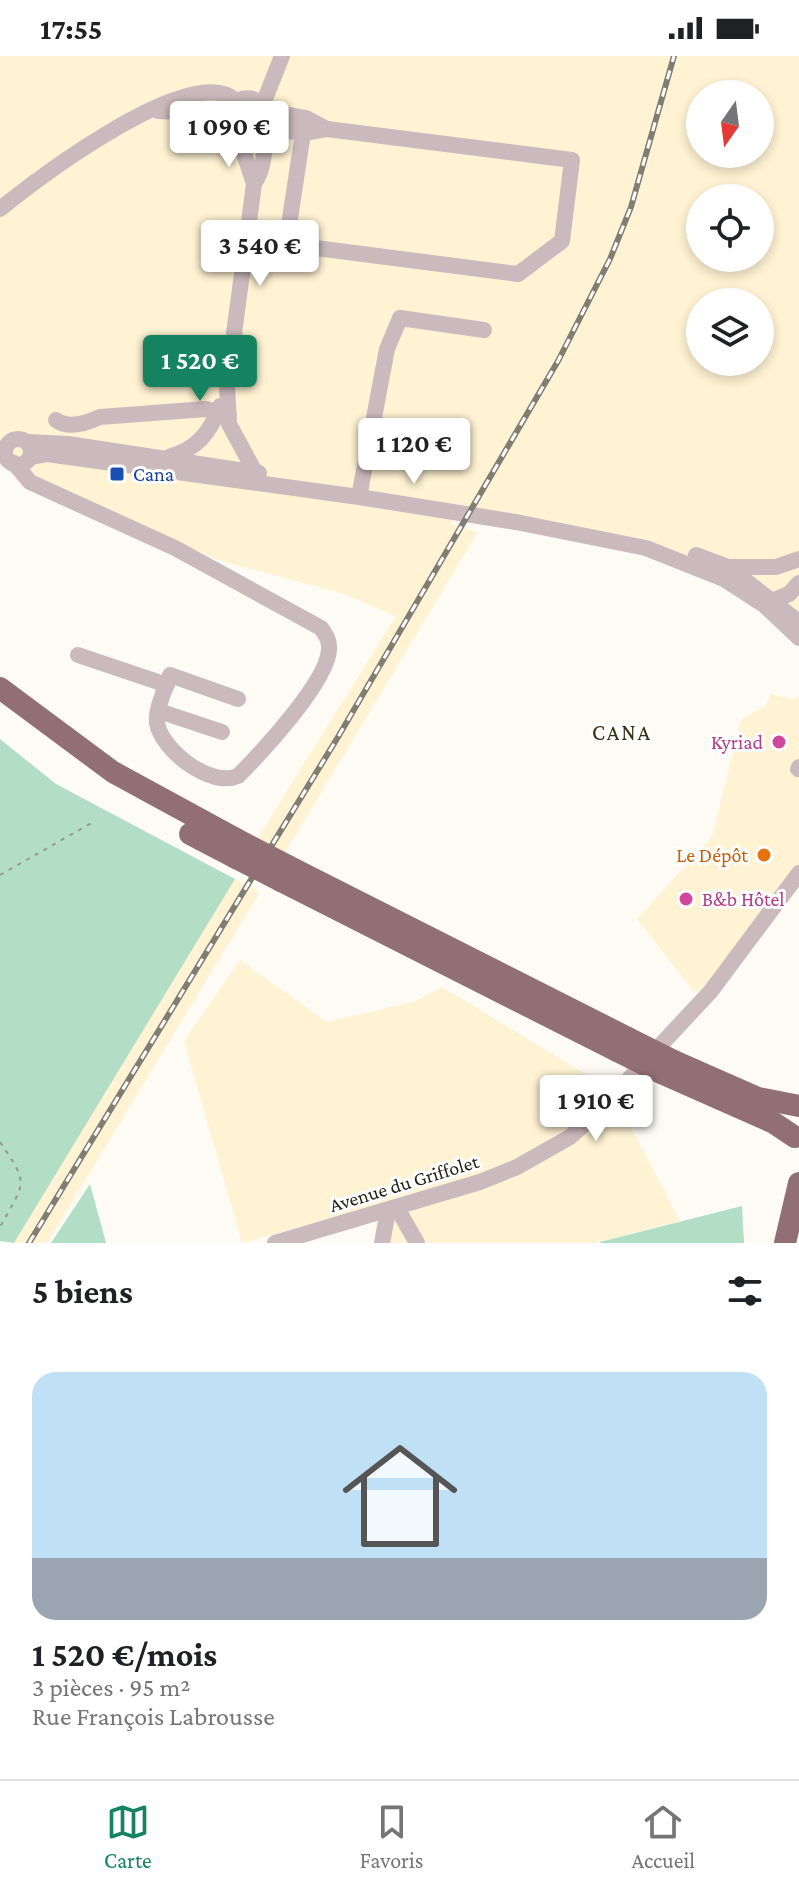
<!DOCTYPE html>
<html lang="fr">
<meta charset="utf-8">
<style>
:root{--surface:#fff;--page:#f6f6f6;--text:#202124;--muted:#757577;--line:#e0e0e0;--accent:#158360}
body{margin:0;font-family:"Crimson Pro",serif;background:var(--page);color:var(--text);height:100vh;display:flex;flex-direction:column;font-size:30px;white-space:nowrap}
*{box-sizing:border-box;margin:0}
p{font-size:26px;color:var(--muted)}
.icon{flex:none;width:44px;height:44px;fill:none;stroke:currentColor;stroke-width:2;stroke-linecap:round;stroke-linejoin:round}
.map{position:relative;height:1187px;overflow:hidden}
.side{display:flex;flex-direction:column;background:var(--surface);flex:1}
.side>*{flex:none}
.needle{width:52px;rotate:194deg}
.tools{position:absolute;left:686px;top:24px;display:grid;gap:16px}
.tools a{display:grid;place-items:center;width:88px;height:88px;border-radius:50%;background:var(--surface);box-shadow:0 4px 12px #0003;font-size:40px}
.price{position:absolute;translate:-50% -68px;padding:0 18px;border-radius:8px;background:#fff;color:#222;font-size:26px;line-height:52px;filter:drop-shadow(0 2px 4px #0008)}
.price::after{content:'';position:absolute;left:50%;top:48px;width:24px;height:18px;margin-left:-12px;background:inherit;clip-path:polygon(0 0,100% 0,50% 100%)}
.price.on{background:var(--accent);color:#fff}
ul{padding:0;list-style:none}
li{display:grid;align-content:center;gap:16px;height:424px;padding:0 32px}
li span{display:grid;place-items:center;height:248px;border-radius:24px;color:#555}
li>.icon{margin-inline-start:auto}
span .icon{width:144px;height:144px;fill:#fffc;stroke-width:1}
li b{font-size:34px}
h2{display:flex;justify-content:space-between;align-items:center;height:96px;padding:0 32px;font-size:34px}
.status{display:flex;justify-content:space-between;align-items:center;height:56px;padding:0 40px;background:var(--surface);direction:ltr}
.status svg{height:22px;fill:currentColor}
.tabs{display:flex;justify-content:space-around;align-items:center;height:112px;border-top:2px solid var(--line);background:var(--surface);font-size:22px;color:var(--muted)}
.tabs a{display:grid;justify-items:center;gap:4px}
.tabs .on{color:var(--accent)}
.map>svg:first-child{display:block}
.built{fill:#fff3d3;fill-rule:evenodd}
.green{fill:#b1dec4}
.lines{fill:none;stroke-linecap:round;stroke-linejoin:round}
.path{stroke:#9a978e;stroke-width:2;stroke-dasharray:4 6;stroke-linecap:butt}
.minor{stroke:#cbbabd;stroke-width:16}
.highway{stroke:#926f75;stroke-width:22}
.rail-casing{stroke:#807d73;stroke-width:6}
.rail{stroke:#fff;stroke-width:3;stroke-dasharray:9;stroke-linecap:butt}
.highway-bridge{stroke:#926f75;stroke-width:22}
.transit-dot{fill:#1a4fb4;stroke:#fff;stroke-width:3}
.hotel-dot{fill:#d1479c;stroke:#fff;stroke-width:3}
.food-dot{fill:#e8710a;stroke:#fff;stroke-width:3}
.labels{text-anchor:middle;stroke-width:6;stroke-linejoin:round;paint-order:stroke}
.transit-label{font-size:20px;fill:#164399;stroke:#fff;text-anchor:start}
.hotel-label{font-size:20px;fill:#b23c85;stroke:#fff;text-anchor:end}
.food-label{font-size:20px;fill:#c56008;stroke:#fff;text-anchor:end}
.street-label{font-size:20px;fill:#262115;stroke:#fff}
.neighbourhood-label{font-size:22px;letter-spacing:2px;fill:#382f13;stroke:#fff}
</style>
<div class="status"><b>17:55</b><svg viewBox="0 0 49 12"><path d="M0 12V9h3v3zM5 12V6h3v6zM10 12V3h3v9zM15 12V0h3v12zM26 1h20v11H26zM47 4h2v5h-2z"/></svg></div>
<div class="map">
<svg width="799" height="1187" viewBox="0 0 799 1187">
<rect width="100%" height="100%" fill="#fdfbf4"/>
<g class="built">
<path d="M0,0H799V591L767,559L733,535L630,492L456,448L452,468L478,476L284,798L257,783L396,560L341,537L221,505L0,408ZM700,38H760V98H700ZM700,142H760V202H700ZM700,246H760V306H700Z"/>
<path d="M771,638L795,644L799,639V831L752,892L695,937L637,863L712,781L741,664L766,649Z"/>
<path d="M235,823L260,836L47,1187H14Z"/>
<path d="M240,904L327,966L416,945L442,931L602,1028L621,1052L680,1165L595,1187H375L378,1149L242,1187L184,985Z"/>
</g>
<g class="green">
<path d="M0,683L56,728L235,823L14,1187L0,1185Z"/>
<path d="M90,1128L106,1187H51Z"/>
<path d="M742,1150L744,1187H600V1186Z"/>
</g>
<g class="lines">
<g class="path">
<path d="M0,819L95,765"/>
<path d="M0,1086C30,1130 25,1125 0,1171"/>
</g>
<g class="minor">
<path d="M263,48L282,0"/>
<path d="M158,55C174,56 195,54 210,61C226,69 254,106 268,72C271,63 268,55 263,48C249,38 235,41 227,56L229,76"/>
<path d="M268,72L303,77L327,73L306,62L268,55"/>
<path d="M303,77L287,182L300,190L518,218L562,185L572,104L327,73"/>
<path d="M240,85L254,128"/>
<path d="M0,153C36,124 194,3 236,45"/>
<path d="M56,364C68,373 87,367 100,361L206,353L229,359"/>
<circle cx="18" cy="396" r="13"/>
<path d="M28,386L68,388L259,417"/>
<path d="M30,401L47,398L359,441L516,466L646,492L724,523L764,549L799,582"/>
<path d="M169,401C197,393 210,377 220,350"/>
<path d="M14,407L30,426L175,492L321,572C326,579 330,585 329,594C327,626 262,696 238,720C211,732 162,695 157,667C155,653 166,632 170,619L238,643"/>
<path d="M255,416L229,368L227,330L254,128C263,114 266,96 263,80"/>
<path d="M359,441L387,293L400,262L484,274"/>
<path d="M696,499L728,511L799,566"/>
<path d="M730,511H776L799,503"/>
<path d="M769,546L789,538L799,527"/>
<path d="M78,599L167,629"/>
<path d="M159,655L222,676"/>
<path d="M798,713L799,711"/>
<path d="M397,1152L417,1187"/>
<path d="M275,1187L480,1126L517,1111L570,1081L600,1054L711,935L799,817"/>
<path d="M382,1187L388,1155"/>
</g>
<g class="highway">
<path d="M0,632L113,716L236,783"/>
<path d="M190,778L236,802"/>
<path d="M288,810L628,982"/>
<path d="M281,825L617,995"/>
<path d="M674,1005L758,1042L799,1050"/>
<path d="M661,1017L774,1067L795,1081"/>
<path d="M785,1187L799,1127"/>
</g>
<defs>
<path id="rail" d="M29,1187L338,681L558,305L610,203L631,151L674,0"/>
</defs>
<use href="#rail" class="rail-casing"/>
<use href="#rail" class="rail"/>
<g class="highway-bridge">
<path d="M236,783L288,810"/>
<path d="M236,802L281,825"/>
<path d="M628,982L674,1005"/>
<path d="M617,995L661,1017"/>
</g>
</g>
<rect class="transit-dot" x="109" y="410" width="16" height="16" rx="4"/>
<g class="hotel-dot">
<circle cx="779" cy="686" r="8"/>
<circle cx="686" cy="843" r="8"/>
</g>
<circle class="food-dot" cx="764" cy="799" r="8"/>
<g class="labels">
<g class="transit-label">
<text x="133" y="425">Cana</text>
</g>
<g class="hotel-label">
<text x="763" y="693">Kyriad</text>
<text x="702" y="850" text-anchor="start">B&amp;b Hôtel</text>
</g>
<g class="food-label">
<text x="748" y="806">Le Dépôt</text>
</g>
<g class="street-label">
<text transform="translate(404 1127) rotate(-17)" y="7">Avenue du Griffolet</text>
</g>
<g class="neighbourhood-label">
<text x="622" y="684">CANA</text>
</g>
</g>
</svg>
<div class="tools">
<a><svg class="needle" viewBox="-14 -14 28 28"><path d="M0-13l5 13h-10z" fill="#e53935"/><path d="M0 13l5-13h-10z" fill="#757577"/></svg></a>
<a><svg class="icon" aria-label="locate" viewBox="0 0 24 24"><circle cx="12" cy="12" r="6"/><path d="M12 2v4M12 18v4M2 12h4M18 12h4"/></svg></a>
<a><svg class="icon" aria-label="layers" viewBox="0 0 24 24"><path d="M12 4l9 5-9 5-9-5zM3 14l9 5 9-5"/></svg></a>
</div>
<b class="price" style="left:229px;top:113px">1 090 €</b>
<b class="price" style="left:260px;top:232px">3 540 €</b>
<b class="price on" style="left:200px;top:347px">1 520 €</b>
<b class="price" style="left:414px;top:430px">1 120 €</b>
<b class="price" style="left:596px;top:1087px">1 910 €</b>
</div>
<section class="side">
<h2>5 biens<svg class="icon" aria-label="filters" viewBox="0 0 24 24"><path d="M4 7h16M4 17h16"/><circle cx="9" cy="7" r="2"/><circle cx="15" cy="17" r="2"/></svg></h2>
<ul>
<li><span style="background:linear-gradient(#bfe0f5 75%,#9aa5b1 0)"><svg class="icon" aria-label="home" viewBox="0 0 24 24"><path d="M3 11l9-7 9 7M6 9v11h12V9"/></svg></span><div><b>1 520 €/mois</b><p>3 pièces · 95 m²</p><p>Rue François Labrousse</p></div></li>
</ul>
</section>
<nav class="tabs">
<a class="on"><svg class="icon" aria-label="map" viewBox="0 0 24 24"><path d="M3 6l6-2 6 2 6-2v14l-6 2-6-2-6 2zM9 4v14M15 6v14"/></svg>Carte</a>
<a><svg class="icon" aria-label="saved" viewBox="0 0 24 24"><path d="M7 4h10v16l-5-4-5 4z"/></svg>Favoris</a>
<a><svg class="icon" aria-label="home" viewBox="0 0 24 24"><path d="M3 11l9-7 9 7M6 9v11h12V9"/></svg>Accueil</a>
</nav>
